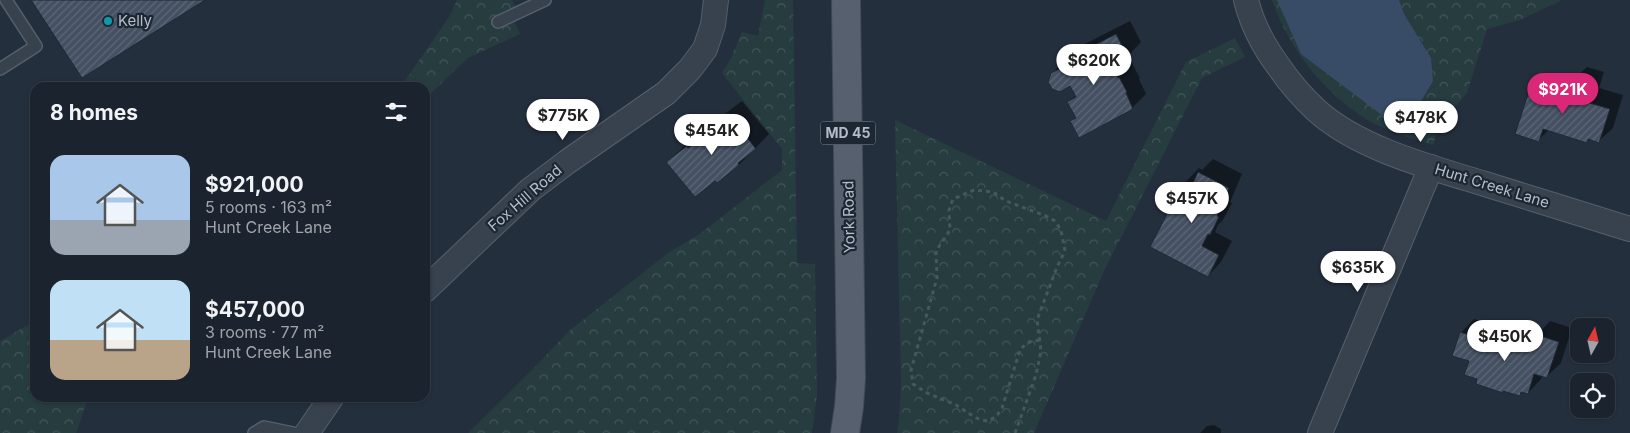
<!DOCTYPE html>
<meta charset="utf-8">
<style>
:root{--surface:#1b232e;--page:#282f3a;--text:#f1f3f6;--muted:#a0a4aa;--line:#39404a;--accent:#db2777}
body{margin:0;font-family:Inter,sans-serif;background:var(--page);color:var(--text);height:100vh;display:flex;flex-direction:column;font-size:19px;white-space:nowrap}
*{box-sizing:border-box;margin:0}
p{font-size:16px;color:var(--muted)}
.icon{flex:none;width:28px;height:28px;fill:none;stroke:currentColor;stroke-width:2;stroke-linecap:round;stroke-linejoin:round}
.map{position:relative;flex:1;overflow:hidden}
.details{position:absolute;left:30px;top:82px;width:400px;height:320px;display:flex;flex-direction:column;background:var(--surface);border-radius:15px;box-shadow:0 1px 4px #0004,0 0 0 1px var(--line)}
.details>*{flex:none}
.needle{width:32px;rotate:8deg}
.fabs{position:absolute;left:1570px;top:318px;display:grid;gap:10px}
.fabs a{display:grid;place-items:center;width:45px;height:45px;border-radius:10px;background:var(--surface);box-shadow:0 1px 4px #0004,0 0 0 1px var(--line);font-size:25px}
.price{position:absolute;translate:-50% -42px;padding:0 11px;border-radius:18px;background:#fff;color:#222;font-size:16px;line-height:32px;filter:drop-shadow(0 1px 2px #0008)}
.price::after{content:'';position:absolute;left:50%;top:30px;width:15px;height:11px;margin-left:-8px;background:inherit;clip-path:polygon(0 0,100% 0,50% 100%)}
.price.on{background:var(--accent);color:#fff}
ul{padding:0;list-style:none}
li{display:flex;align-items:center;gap:15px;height:125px;padding:0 20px}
li span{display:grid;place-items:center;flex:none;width:140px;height:100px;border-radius:15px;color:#555}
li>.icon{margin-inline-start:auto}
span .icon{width:60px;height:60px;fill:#fffc;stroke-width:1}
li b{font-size:21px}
h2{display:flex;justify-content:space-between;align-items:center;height:60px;padding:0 20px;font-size:21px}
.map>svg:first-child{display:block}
.forest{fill:url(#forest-crowns)}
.water{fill:#394c67}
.shadow{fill:#0007}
.building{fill:url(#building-hatch);stroke:#1f2835}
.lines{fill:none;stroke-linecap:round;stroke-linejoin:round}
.service-casing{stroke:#565f6c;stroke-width:14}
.minor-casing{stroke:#565f6c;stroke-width:26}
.primary-casing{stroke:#414a57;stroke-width:30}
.path{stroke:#44595c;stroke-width:3;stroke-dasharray:4 4;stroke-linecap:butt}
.service{stroke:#38414e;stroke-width:11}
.minor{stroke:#38414e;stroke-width:24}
.primary{stroke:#56606e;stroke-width:28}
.culture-dot{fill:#0f9aa8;stroke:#1d2633;stroke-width:2}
.labels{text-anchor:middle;stroke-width:4.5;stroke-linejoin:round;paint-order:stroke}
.shield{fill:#1d2633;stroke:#878f9c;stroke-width:1}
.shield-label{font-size:14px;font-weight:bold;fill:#b4bcc9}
.poi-label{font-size:15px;fill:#b4bcc9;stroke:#1d2633;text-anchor:start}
.street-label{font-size:15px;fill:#b4bcc9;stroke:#1d2633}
</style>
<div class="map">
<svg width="1630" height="433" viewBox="0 0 1630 433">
<defs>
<pattern id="forest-crowns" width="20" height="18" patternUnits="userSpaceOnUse" patternTransform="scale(1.25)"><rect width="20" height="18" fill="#263c3f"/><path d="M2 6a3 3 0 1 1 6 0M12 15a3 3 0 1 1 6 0" fill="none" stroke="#435659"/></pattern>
<pattern id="building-hatch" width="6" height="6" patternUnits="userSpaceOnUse" patternTransform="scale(1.25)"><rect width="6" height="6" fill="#455162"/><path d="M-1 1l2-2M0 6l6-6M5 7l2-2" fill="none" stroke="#5d6877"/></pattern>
</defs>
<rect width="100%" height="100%" fill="#242f3e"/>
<g class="forest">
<path d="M457,0H512L518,12L512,16L520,34L468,58L425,99V88H400L449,17Z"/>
<path d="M765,0H793L797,263L815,264L817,395L812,433H468L535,367L569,331L668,253L701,233L782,170V149L722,73L730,60L742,32L758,36Z"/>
<path d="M1272,0H1562L1520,20L1487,29L1467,93L1439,125L1433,145C1413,139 1393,133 1375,124C1327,98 1290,51 1272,0Z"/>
<path d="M1235,38L1245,57L1202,78L1104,271L1034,433H897L899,420L901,381L895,120L1106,221L1186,62Z"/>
<path d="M35,321V398H88L76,433H0V341Z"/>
</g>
<path class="water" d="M1277,0H1399L1404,14L1431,58L1433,81L1414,113L1387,119L1301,54Z"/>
<g class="shadow">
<path d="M1130,21L1141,42L1128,56L1140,78L1139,79L1146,94L1132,108L1072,122L1077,117L1069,102L1076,95L1070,84L1052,74L1073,50Z"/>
<path d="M1587,67L1604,72L1599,88L1623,95L1613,128L1599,141L1590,138L1587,142L1549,130L1538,140L1530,92L1544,78L1560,83L1567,77L1574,79Z"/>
<path d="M742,101L769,134L739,165L715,180L668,162L682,148L701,133L702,136L709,130L722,116Z"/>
<path d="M1213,159L1242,174L1230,202L1232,203L1223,220L1218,225L1215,232L1232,241L1221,262L1208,276L1168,214L1174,194L1199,168L1202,170Z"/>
<path d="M1474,319L1490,324L1491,322L1536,336L1550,321L1572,328L1561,363L1547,376L1543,375L1541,379L1528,393L1523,391L1519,395L1504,390L1502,392L1479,378L1470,361L1461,333Z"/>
<path d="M1214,425L1221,429V433H1200L1207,426Z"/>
</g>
<g class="building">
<path d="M31,0H205L82,78Z"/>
<path d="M1116,34L1128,57L1110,67L1112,70H1114L1118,78L1119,77L1127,92L1126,93L1133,109L1079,138L1070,121L1076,118L1067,102L1076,97L1070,86L1060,92L1052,89L1048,82L1051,73L1061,68L1058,64Z"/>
<path d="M1572,80L1591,86L1586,102L1610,109L1599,143L1588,139L1587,143L1543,129L1539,142L1515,134L1529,91L1549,98L1552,90L1567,95Z"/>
<path d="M728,113L756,149L738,163L739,165L717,183L715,181L695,197L666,162L687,146L688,148L708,132L707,130Z"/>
<path d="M1198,172L1229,188L1217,216L1219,217L1210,235L1208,234L1202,246L1219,255L1208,277L1150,247L1167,214L1163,212L1173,193L1178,195L1185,181L1192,185Z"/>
<path d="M1460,332L1476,337V335L1529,352L1535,334L1559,342L1547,378L1534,374L1528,394L1521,392L1520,396L1503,391V393L1476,384L1477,379L1464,375L1469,361L1452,356Z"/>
</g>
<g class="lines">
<defs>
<g id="service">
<path d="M498,22L545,0"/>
<path d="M0,69L36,46L6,0"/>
<path d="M254,433L264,427L293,433"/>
</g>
<g id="minor">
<path d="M1246,0C1252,24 1264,47 1279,67C1290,83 1302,97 1316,110C1359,149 1430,167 1485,184C1533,199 1582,214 1630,229"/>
<path d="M425,290L530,190L567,162L666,93L690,69L705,49L713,25L716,0"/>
<path d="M307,433L331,398"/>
<path d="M1320,433L1431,167"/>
</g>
<path id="primary" d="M845,433L849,407L851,378L846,0"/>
</defs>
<use href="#service" class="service-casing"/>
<use href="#minor" class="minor-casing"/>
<use href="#primary" class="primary-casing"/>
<path class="path" d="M1015,433L1036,375L1041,351L1037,320L1057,267L1065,251L1061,230L1055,221L1046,216L1006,201L993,192L974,190L953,199L949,210L950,230L936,251L937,278L911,370L913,384L927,393L956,405L976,418L987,421L996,417L1002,408L1020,350C1026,343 1032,339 1041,341"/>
<use href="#service" class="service"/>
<use href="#minor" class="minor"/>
<use href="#primary" class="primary"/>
</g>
<circle class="culture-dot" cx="108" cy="21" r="5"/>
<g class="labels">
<rect class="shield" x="820.5" y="121.5" width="55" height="23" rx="4"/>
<g class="shield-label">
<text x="848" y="138">MD 45</text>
</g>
<g class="poi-label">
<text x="118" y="26">Kelly</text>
</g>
<g class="street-label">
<text transform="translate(1492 186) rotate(17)" y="5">Hunt Creek Lane</text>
<text transform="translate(525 198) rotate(-41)" y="5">Fox Hill Road</text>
<text transform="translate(849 217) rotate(-91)" y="5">York Road</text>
</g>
</g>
</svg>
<div class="fabs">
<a><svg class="needle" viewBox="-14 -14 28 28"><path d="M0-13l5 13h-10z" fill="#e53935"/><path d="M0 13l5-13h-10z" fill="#a0a4aa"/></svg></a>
<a><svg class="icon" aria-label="locate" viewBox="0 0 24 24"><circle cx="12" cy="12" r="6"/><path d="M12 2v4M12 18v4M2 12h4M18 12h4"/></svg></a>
</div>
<b class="price" style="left:1094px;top:86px">$620K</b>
<b class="price on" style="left:1563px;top:115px">$921K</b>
<b class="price" style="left:563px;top:141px">$775K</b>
<b class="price" style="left:1421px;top:143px">$478K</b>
<b class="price" style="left:712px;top:156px">$454K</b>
<b class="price" style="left:1192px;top:224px">$457K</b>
<b class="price" style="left:1358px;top:293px">$635K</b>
<b class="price" style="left:1505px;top:362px">$450K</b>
<section class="details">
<h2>8 homes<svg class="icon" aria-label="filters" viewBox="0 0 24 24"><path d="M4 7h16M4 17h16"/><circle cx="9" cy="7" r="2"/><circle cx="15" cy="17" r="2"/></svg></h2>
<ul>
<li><span style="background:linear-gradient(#a9c7e8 65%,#9aa5b1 0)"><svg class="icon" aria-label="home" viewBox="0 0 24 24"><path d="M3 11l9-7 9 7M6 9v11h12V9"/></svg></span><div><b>$921,000</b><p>5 rooms · 163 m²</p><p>Hunt Creek Lane</p></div></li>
<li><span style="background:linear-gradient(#bfe0f5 60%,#b9a48a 0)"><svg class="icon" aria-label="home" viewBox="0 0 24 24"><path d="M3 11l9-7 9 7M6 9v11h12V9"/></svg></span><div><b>$457,000</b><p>3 rooms · 77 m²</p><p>Hunt Creek Lane</p></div></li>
</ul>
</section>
</div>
